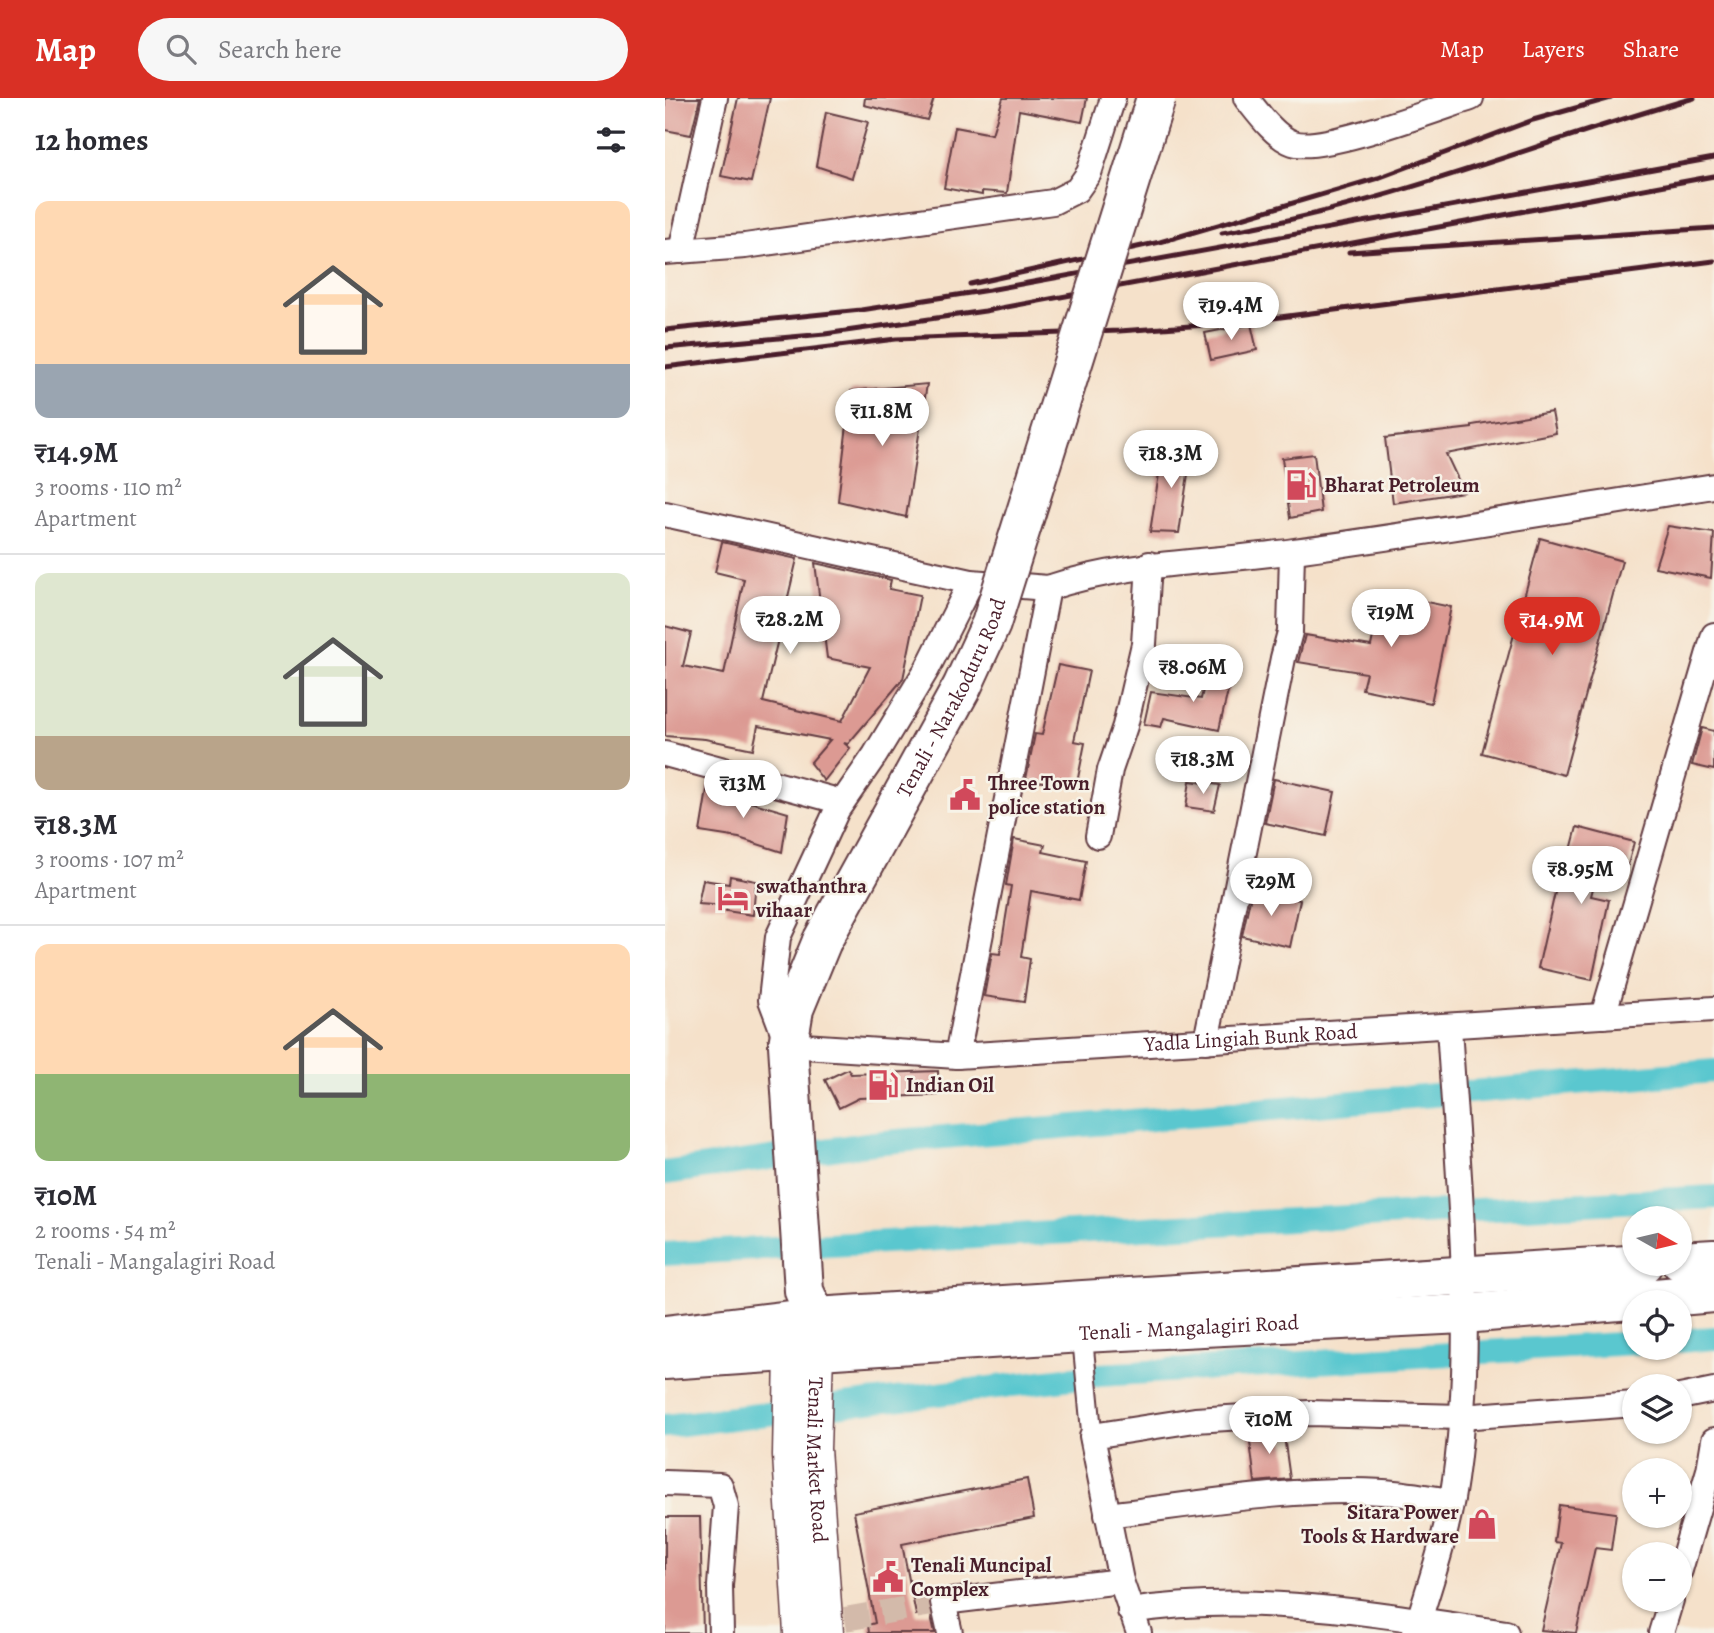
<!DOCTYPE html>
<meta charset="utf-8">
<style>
:root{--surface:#fff;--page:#f7f7f7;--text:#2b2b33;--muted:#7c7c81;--line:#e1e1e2;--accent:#d93025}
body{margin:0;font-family:Alegreya,serif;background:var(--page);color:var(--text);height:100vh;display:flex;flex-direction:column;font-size:26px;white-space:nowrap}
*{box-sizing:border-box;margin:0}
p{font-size:23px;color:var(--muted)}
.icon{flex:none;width:38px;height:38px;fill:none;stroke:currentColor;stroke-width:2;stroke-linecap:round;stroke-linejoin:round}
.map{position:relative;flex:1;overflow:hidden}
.panel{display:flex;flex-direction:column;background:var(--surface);width:665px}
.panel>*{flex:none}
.needle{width:46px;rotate:98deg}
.tools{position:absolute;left:957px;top:1108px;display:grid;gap:14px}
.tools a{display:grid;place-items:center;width:70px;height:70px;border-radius:50%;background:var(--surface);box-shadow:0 2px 5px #0004;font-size:35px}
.price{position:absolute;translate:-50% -60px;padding:0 16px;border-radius:24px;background:#fff;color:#222;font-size:23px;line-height:46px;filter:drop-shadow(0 2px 4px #0008)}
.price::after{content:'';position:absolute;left:50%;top:42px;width:21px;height:16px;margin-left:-10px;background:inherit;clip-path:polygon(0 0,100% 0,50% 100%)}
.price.selected{background:var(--accent);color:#fff}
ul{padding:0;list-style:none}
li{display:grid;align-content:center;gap:14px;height:371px;padding:0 35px}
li+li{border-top:2px solid var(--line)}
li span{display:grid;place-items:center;height:217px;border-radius:14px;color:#555}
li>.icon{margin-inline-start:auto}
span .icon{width:126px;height:126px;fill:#fffc;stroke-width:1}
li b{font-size:30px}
h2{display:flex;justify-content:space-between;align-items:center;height:84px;padding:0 35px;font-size:30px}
header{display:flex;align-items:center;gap:42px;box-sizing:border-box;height:98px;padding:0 35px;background:var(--accent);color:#fff}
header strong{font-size:33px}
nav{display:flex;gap:38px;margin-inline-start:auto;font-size:24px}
.search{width:490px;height:63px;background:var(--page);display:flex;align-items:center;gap:18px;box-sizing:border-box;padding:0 24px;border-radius:38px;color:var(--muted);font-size:26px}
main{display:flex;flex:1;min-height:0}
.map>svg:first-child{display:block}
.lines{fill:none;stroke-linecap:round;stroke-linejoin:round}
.canal{stroke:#5ac7cf;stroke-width:24}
.building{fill:#dc9a93}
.minor-tunnel{stroke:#d3baaa;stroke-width:24;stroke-dasharray:24 12;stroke-linecap:butt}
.pedestrian-casing{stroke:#643c43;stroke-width:23}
.minor-casing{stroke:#643c43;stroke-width:28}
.tertiary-casing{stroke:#643c43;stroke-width:35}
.primary-casing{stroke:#643c43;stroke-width:42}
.pedestrian{stroke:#fff;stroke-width:19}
.minor{stroke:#fff;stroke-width:24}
.tertiary{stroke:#fff;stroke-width:32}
.primary{stroke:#fff;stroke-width:38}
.rail{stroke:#4a1f2b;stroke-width:5}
.primary-bridge-casing{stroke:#643c43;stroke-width:42;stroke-linecap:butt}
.primary-bridge{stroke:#fff;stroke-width:38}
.labels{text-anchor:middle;stroke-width:5;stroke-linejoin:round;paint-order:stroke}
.poi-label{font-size:21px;font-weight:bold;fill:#4a1f2b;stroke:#f7f3e8;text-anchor:start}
.street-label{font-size:21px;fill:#4a1f2b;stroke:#f7f3e8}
</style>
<header>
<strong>Map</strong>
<div class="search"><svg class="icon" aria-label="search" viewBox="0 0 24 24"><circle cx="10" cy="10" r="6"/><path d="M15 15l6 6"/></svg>Search here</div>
<nav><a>Map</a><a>Layers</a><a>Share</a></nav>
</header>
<main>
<section class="panel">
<h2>12 homes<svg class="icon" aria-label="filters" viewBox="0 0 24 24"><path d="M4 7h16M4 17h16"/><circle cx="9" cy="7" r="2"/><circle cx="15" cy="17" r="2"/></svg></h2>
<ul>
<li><span style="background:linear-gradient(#ffd9b3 75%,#9aa5b1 0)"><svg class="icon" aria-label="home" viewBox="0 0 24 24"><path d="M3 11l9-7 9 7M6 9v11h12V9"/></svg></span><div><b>₹14.9M</b><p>3 rooms · 110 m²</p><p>Apartment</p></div></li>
<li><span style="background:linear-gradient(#dfe7d0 75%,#b9a48a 0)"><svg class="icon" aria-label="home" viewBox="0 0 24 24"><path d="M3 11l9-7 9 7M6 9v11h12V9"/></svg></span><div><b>₹18.3M</b><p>3 rooms · 107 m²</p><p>Apartment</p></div></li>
<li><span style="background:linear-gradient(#ffd9b3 60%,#8fb573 0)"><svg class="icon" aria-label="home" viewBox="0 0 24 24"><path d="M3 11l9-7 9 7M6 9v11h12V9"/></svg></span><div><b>₹10M</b><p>2 rooms · 54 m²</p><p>Tenali - Mangalagiri Road</p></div></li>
</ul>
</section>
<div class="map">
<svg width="1049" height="1535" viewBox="0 0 1049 1535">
<rect width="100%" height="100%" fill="#f7f3e8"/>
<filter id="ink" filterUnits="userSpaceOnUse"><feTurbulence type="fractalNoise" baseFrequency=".0143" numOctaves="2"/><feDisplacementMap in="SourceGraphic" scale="14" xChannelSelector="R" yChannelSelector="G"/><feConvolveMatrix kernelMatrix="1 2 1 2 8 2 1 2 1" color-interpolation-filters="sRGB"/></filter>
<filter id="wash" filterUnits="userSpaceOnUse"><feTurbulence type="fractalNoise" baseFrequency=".00686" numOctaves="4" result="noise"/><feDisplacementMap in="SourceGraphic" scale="28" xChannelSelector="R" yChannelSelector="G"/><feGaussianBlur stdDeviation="1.57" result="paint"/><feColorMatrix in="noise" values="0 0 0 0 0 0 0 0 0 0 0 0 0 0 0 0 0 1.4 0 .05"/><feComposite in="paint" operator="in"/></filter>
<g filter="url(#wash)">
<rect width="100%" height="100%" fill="#f5e1ca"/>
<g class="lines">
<g class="canal">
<path d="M0,1075L209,1045L1049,973"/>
<path d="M0,1156L1049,1099"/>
<path d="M1015,1243L1049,1240"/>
<path d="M0,1328L434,1277L970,1245"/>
</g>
</g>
<g id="blocks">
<g class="building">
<path d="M0,0H35L26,37L0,32Z"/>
<path d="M73,0H105L86,84L56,78Z"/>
<path d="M200,0H269L262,22L199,7Z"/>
<path d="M338,0H422L417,24L354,12L342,95L317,93V97L279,90L290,29L327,36Z"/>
<path d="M161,14L203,24L187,80L151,68Z"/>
<path d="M586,226L592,252L546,262L540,235Z"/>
<path d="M262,286L241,419L173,403L186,293Z"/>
<path d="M887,314L891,335L781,356L799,394L728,405L720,340L807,330V327Z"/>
<path d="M498,350H527L514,435L485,434Z"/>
<path d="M649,356L656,414L625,420L617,360Z"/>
<path d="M1003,428L1049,435L1046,480L990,469Z"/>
<path d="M875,440L957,463L899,677L817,655Z"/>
<path d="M57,444L132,461L98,604L177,623L205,569L162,560L150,465L226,482L224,491L255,497L238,581L183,646L179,645L185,650L159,683L145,665L165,642L93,628L88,651L40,641L0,638V528L26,535L18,568L59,576L79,481L50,474Z"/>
<path d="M717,495L786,509L766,605L697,591L701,575L633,564L640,537L706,548Z"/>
<path d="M393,567L424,573L409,643L420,645L411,690L361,681L370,636L377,637Z"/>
<path d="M543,570L567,575L554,632L499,620L496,629L479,626L486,594L536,601Z"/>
<path d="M1037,630L1049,633V672L1027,667Z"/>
<path d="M609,681L670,694L661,738L600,725Z"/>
<path d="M525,683L555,687L549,713L521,709Z"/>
<path d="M43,686L82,703L123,715L117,754L74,740L35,734Z"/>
<path d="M912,729L969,744L963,767L936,760L926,798L944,802L927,882L873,870L891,790L896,791Z"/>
<path d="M349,741L380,747L378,754L421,763L414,802L366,793L356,859L365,861L359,904L319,898L327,855L335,856L346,788L341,787Z"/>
<path d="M65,778L91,783L88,817L61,813L62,808L33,806L38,782L64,786Z"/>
<path d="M587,792L635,802L625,849L577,838Z"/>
<path d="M183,971L186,976L273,973L274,997L194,1000L174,1010L160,982Z"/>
<path d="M618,1331L625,1381L590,1384L584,1336Z"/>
<path d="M362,1381L369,1420L237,1446L251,1517L265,1514L270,1535H204L203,1527L210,1525L189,1414Z"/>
<path d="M894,1407L951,1415L946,1452L930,1450L911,1535L876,1532L896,1445L889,1444Z"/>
<path d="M0,1419H35L38,1535H0Z"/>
</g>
</g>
</g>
<g filter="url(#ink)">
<use href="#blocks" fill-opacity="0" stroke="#643c43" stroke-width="2"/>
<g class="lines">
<path class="minor-tunnel" d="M180,1521L278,1504"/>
<defs>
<path id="pedestrian" d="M417,1235L427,1338"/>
<g id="minor">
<path d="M581,0C593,15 610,39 628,45C657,55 772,11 806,0"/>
<path d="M16,153L50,0"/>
<path d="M0,154L80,148L388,104L412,92L424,75L448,0"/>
<path d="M0,416L306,484L383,490"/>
<path id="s1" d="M306,484L262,571L210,657L172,712L113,839L106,902L123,947L292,958L1049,911"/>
<path d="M0,656L177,704"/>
<path d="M433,738L445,672L460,628L479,546L484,466"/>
<path d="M938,918L1049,537"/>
<path d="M541,943L618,560L625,534L627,454"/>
<path d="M292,958L383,490C464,463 546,465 629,453C769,434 909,410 1049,388"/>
<path d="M1015,1299L1049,1292"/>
<path d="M0,1385L55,1387L61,1408L55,1488L56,1535"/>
<path d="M442,1417C533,1406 626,1389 718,1394C740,1395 764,1400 786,1403"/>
<path d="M1015,1472L1044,1372L1049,1342"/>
<path d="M465,1513C593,1493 715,1517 841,1535"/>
<path d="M285,1535L278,1504L456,1483"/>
<path d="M474,1535L456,1483L427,1338L530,1322L644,1315L796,1319L970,1306"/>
<path d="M750,1535C763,1492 779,1446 787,1401C813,1246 793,1084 784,928"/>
<path d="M996,1535L1006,1502"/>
</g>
<g id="tertiary">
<path d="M126,1254L124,1357L135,1535"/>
<path id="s2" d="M152,1254L149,1351L162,1535"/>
</g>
<g id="primary">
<path d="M1015,1163L1049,1161"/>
<path d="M0,1237L151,1219L978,1166"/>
<path d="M152,1244L151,1219L139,1193L123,947L129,911L157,843"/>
<path id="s3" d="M0,1262L417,1235L798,1216L1049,1195"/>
</g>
</defs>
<use href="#pedestrian" class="pedestrian-casing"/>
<use href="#minor" class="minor-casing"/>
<use href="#tertiary" class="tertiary-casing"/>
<use href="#primary" class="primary-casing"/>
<use href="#pedestrian" class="pedestrian"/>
<use href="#minor" class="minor"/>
<use href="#tertiary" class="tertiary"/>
<use href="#primary" class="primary"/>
<g class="rail">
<path d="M557,135C720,108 871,44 1029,0"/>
<path d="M684,154L1049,130"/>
<path d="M305,186L495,144L713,80L868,22L946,0"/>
<path d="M0,232L196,212L324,192L1049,60"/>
<path d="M0,250L160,236L320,213L1049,78"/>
<path d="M0,269L231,241L454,233L569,225L1049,163"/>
</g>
<defs>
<g id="primary-bridge">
<path id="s4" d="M157,843L297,589L326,526L491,0"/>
</g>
</defs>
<use href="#primary-bridge" class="primary-bridge-casing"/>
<use href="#primary-bridge" class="primary-bridge"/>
</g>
</g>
<defs>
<symbol id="fuel-bare" viewBox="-9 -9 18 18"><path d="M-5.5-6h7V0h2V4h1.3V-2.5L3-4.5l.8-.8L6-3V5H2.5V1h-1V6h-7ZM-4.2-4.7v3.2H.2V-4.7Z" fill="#d1495b" stroke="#f7f3e8" stroke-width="2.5" paint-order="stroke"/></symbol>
<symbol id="civic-bare" viewBox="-9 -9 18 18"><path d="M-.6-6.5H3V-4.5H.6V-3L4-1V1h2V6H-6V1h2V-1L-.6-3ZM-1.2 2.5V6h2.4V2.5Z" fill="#d1495b" stroke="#f7f3e8" stroke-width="2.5" paint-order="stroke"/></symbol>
<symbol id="hotel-bare" viewBox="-9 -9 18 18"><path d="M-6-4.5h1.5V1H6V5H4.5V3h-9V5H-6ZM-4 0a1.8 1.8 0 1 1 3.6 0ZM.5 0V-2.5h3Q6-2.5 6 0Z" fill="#d1495b" stroke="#f7f3e8" stroke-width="2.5" paint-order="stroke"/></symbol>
<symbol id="shop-bare" viewBox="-9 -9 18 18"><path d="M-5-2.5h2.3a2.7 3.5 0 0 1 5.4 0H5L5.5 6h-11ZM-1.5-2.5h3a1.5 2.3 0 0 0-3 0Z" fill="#d1495b" stroke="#f7f3e8" stroke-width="2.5" paint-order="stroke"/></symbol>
</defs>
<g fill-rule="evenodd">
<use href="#fuel-bare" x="614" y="365" width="44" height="44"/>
<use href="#civic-bare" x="278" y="675" width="44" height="44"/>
<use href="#hotel-bare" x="46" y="778" width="44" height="44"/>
<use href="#fuel-bare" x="196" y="965" width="44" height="44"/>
<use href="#shop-bare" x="795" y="1404" width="44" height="44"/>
<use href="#civic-bare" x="201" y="1457" width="44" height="44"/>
</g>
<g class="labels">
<g class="poi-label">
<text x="659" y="394">Bharat Petroleum</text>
<text x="323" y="692">Three Town<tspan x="323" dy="24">police station</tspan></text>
<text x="91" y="795">swathanthra<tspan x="91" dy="24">vihaar</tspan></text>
<text x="241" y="994">Indian Oil</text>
<text x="794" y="1421" text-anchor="end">Sitara Power<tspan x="794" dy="24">Tools &amp; Hardware</tspan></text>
<text x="246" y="1474">Tenali Muncipal<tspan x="246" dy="24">Complex</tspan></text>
</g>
<g class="street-label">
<text dy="7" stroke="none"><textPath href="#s4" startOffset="276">Tenali - Narakoduru Road</textPath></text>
<text dy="7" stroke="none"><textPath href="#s1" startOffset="980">Yadla Lingiah Bunk Road</textPath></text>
<text dy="7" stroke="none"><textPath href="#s3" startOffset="525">Tenali - Mangalagiri Road</textPath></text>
<text dy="7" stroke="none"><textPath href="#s2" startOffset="108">Tenali Market Road</textPath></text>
</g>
</g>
</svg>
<div class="tools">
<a><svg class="needle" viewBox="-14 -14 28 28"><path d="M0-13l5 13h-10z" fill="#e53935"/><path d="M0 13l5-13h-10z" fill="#7c7c81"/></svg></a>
<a><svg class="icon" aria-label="locate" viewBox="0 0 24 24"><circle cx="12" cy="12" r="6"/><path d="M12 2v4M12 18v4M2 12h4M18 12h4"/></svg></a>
<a><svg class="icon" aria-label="layers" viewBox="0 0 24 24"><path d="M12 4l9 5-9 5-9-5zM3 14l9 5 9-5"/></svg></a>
<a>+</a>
<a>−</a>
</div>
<b class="price" style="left:566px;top:244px">₹19.4M</b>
<b class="price" style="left:217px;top:350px">₹11.8M</b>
<b class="price" style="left:506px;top:392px">₹18.3M</b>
<b class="price" style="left:726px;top:551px">₹19M</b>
<b class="price" style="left:125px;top:558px">₹28.2M</b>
<b class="price selected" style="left:887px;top:559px">₹14.9M</b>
<b class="price" style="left:528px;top:606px">₹8.06M</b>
<b class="price" style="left:538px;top:698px">₹18.3M</b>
<b class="price" style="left:78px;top:722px">₹13M</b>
<b class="price" style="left:916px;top:808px">₹8.95M</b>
<b class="price" style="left:606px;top:820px">₹29M</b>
<b class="price" style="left:604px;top:1358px">₹10M</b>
</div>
</main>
